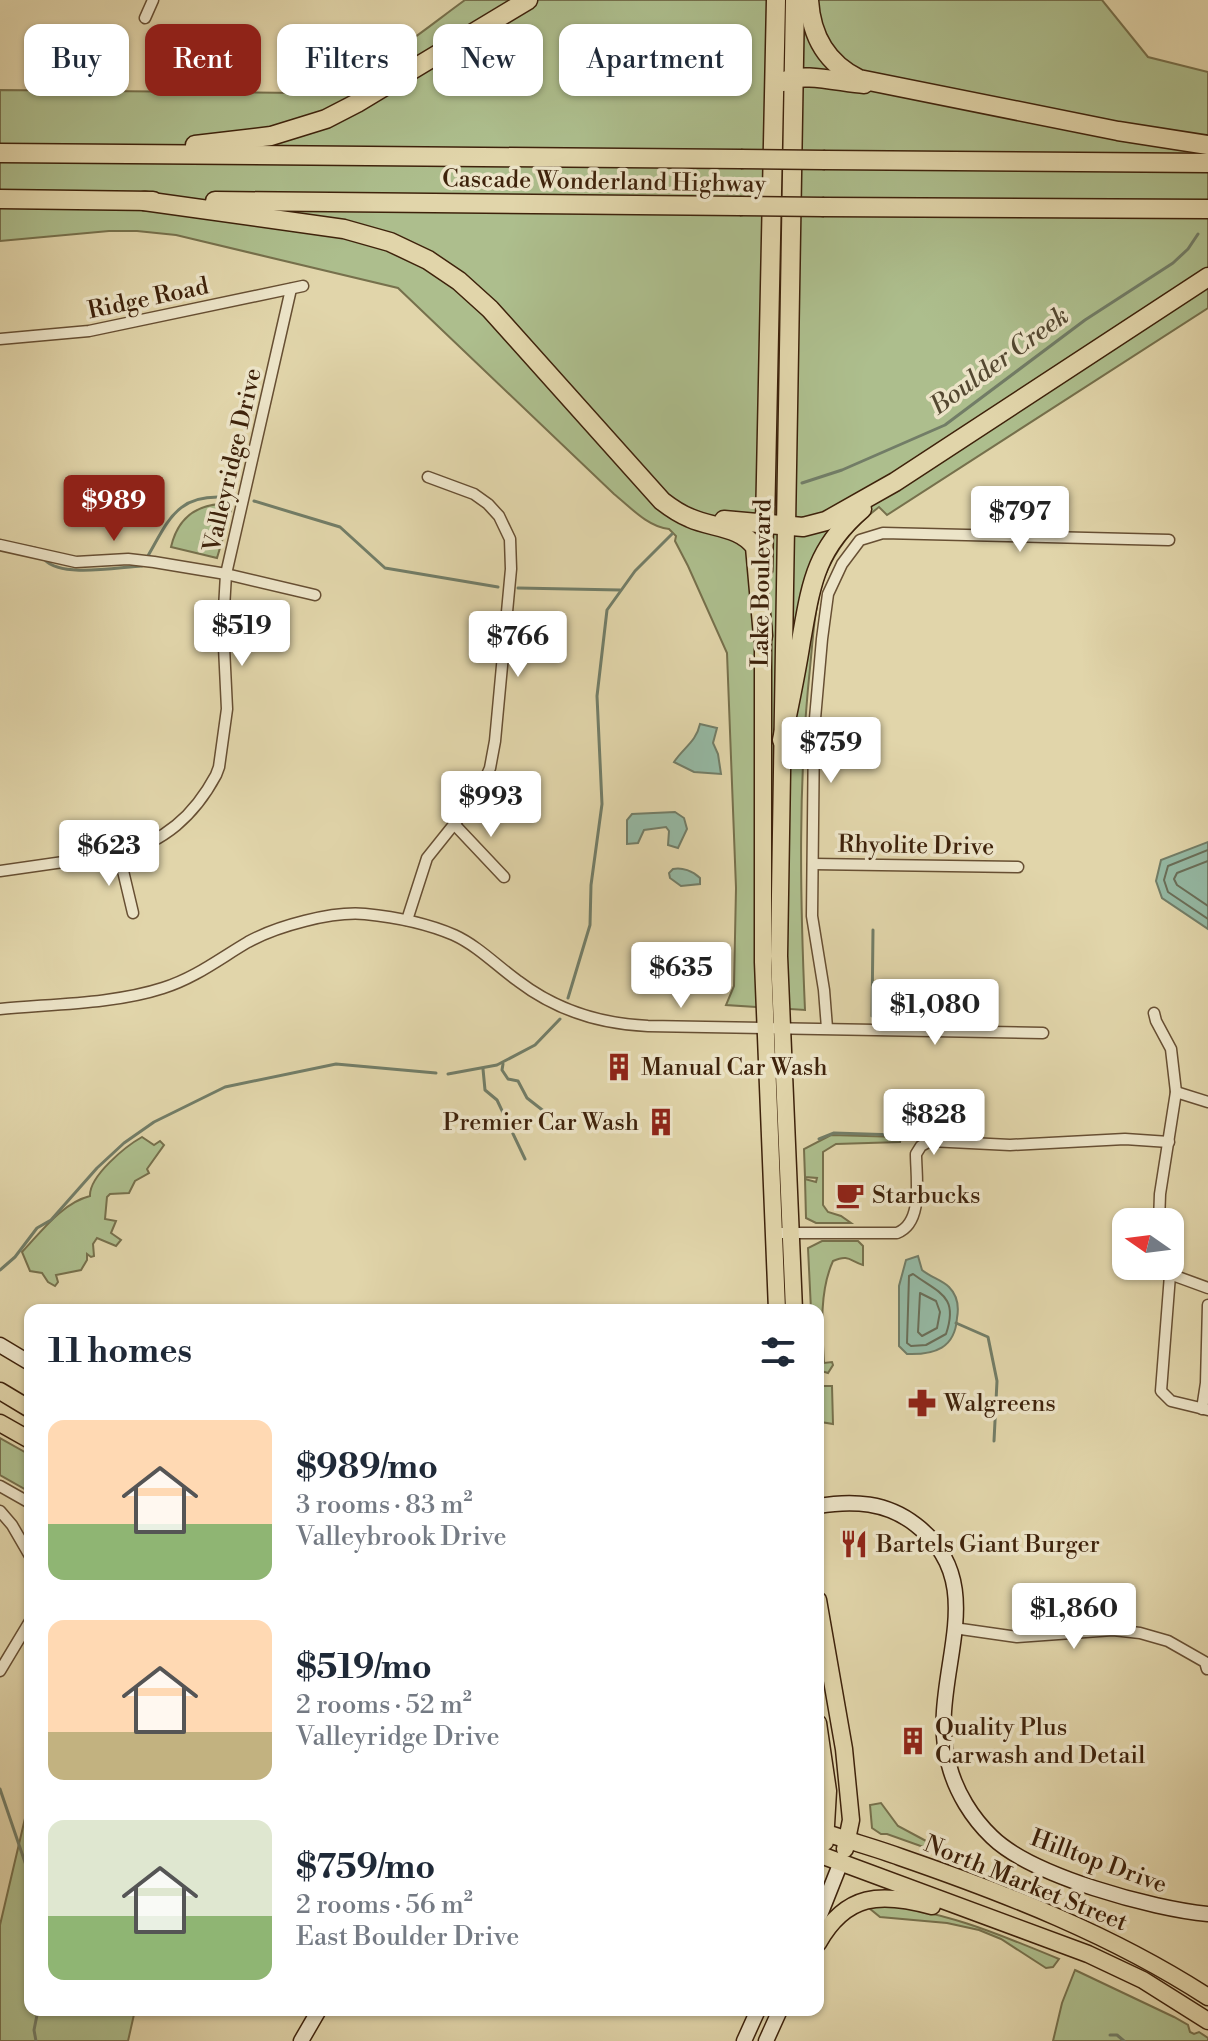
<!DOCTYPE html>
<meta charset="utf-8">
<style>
:root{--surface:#fff;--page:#f2f2f3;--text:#1f2937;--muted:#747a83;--accent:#8f2418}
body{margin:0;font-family:"Libre Bodoni",serif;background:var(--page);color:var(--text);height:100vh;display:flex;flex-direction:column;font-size:30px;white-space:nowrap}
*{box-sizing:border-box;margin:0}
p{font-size:26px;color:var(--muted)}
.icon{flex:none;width:44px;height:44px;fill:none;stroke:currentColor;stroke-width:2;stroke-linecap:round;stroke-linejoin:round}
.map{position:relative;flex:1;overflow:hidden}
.details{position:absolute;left:24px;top:1304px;width:800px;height:712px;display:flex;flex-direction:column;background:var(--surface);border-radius:16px;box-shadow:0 2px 6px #0004}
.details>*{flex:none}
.hud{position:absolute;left:24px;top:24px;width:800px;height:72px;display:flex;gap:16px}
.needle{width:52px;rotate:284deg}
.tools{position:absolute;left:1112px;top:1208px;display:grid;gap:16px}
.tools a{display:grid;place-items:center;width:72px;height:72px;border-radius:16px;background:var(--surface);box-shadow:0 2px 6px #0004;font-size:40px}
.price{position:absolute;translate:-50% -68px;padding:0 18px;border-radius:8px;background:#fff;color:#222;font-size:26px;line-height:52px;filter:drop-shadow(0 2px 4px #0008)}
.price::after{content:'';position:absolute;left:50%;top:48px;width:24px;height:18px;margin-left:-12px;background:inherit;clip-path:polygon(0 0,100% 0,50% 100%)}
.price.active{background:var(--accent);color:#fff}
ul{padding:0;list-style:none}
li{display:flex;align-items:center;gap:24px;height:200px;padding:0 24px}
li span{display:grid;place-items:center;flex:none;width:224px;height:160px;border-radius:16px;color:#555}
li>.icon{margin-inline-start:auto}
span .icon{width:96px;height:96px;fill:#fffc;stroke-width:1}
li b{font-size:34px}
h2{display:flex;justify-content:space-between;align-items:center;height:96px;padding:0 24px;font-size:34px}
.tag{padding:0 28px;border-radius:16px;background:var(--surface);box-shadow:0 2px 6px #0004;font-size:28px;line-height:72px}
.tag.active{background:var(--accent);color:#fff}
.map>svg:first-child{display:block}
.green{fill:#adbe8d;stroke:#76704c;stroke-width:2}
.water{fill:#95b9a4;stroke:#727d67;stroke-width:2}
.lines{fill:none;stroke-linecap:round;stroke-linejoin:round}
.shore{stroke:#6a6e58;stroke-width:2}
.stream{stroke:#727d67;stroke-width:3}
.street-casing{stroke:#674f33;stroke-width:13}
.secondary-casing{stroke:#3e220b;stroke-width:17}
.primary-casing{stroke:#3e220b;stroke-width:19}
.highway-casing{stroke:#3e220b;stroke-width:21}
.street{stroke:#ece4c8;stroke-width:10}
.secondary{stroke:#ece4c8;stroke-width:14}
.primary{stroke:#e1d5aa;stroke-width:16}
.highway{stroke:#e1d5aa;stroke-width:18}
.highway-bridge-casing{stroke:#3e220b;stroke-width:21;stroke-linecap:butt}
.highway-bridge{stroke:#e1d5aa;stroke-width:18}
.labels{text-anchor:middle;stroke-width:7;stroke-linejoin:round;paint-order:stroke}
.street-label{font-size:24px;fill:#3e220b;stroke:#ece4c8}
.poi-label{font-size:24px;fill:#3e220b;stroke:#ece4c8;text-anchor:start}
.water-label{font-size:26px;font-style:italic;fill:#544831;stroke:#ece4c8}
</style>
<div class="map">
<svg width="1208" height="2041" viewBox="0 0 1208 2041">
<rect width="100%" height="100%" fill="#e1d5aa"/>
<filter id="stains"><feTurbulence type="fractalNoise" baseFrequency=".0025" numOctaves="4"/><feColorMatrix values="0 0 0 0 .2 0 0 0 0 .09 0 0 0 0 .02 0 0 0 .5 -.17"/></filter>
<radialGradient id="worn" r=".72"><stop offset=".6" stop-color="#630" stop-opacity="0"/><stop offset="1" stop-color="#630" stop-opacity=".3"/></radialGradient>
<g class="green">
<path d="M465,0H1102L1148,57L1208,72V308L887,515L879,507C855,525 835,550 824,578C814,607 813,639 810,668C798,782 800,896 805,1010L726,1005L734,986L736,888L727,653L688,566L675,541L676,536L669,529C648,527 630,507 614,494L398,288L176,235L137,231H109L0,241V90L299,93C357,88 419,33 465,0Z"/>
<path d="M220,504L232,507L217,558L171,547C177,521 193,506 220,504Z"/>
<path d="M831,1135L901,1137L900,1142L836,1144L823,1152V1205L828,1212L841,1216L851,1223H816L806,1218L805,1179L816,1182L817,1178L805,1177L804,1149Z"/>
<path d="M142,1137L154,1145L160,1141L164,1145L147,1169L149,1173L135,1181L129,1193L110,1194L107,1197L105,1219L116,1221L111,1233L121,1240L116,1246L97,1238L93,1244L94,1256L91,1257L87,1254V1260L81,1270L56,1275L58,1282L55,1286L48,1282L42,1273L30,1271L22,1252C41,1232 62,1203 90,1196C89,1176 126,1146 142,1137Z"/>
<path d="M822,1241H858L863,1246V1265C850,1261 849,1254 833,1261C819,1292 822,1330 824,1363L832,1362L833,1365L828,1373L818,1370V1310H811L808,1248Z"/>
<path d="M821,1386H832L833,1424L821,1422C817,1410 816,1396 821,1386Z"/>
<path d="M0,1438L30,1455V1492L0,1475Z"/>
<path d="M30,1797V2010H135L128,2041H0V1925Z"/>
<path d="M881,1803L898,1826L928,1842L929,1849L887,1834H881L872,1828L870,1805Z"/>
<path d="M877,1905C940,1909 1001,1935 1059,1959L1053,1967L1046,1968L1001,1939L979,1930L947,1923L880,1917L869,1908Z"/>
<path d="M1075,1970L1174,2017L1188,2025L1190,2032L1194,2034L1199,2032L1208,2038V2041H1053L1062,2003Z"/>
</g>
<g class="water">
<path d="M700,724L717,728L713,743L718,754L721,774L694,772L674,762C684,747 696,742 700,724Z"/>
<path d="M675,812L684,818L687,829L678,848L668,845L669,831L666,827L644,830L638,843L627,844V820L632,814Z"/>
<path d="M1208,842V929L1162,898L1156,881L1161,860Z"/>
<path d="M673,869C682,867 693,871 700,878V884L681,886L670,878L669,873Z"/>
<path d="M918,1256L922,1270C930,1277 942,1280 949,1287C957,1295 959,1307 957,1318C955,1348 935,1355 907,1354L899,1346V1286L906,1260Z"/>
</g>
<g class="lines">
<g class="shore">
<path d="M1208,850L1168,866L1164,880L1168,892L1208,919"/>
<path d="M1208,861L1177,873L1174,879L1177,885L1208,906"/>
<path d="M913,1274C939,1293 959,1296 946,1334L926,1345L911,1346L907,1343L909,1276Z"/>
<path d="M920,1293L936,1301L940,1312L937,1328L922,1336L918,1332Z"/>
</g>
<g class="stream">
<path d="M802,483L842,470L945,425L1085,320L1173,263L1188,249L1198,234"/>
<path d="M254,501L340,527L385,568L498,587"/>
<path d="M4,542L35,548"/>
<path d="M45,560C61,578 119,567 142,566C168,524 173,491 232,498"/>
<path d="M518,588L620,590"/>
<path d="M568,998L590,925L591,885L602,804L597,696L607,610L635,571L672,534"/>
<path d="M872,1016L873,930"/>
<path d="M503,1064L502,1070L508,1079L518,1081L527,1098L550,1116"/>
<path d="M483,1069L485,1090L497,1100L525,1159"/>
<path d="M448,1074L497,1065L535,1045L560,1019"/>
<path d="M819,1139L834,1133L897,1135L906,1139"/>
<path d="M0,1270L15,1257L37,1228L51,1220L97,1168L124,1143L154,1122L225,1087L336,1064L436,1073"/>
<path d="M956,1323L988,1337L997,1381L994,1441"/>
<path d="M0,1789L30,1877"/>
<path d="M1110,2035H1117L1124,2041"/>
<path d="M36,2041L34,2030L38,2010"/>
</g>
<defs>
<g id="street">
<path d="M145,18L153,0"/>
<path d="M0,339L89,331L303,286"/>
<path d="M0,545L76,562L128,559L154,562L226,574L315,595"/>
<path d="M454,824L504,877"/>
<path d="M119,854L133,913"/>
<path d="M813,864L1018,867"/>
<path d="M0,871L119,854C164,842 194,816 216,775L219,767L227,709L223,626L226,574L291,289"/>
<path d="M407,920L427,858L479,793L490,768L495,741L511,569L510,539L499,516L488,504L474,494L428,477"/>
<path d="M0,1009C52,1004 114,1004 163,988C195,978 219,959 248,942C277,926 332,911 365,914C395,917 426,923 454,935C478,946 497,966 518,981C556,1010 600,1024 648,1026L1043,1033"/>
<path d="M1154,1013L1156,1021L1171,1049L1176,1092L1160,1194L1159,1222"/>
<path d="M827,1028L824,990L812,916L814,730L822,639L828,594L842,564L860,540L883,533L1169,540"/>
<path d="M1176,1092L1208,1102"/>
<path d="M774,1233H897C924,1223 916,1177 916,1154L921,1146L930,1141L1010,1145L1125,1139L1169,1142"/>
<path d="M1156,1266V1269L1208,1288"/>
<path d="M1170,1275L1161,1391L1171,1401L1208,1410"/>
<path d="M1202,1409L1206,1383L1208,1305"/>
<path d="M0,1486L30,1503"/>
<path d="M0,1511L12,1525L30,1556"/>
<path d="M954,1628L1017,1637L1113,1630L1140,1633L1168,1641L1205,1662L1207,1669"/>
<path d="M0,1671L30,1621"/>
</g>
<g id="secondary">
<path d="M0,1345L30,1363"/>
<path d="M818,1506C853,1500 887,1502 916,1525C998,1588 924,1681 949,1765C956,1792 972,1818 992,1837C1032,1876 1153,1909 1208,1914"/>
<path d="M818,1920L841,1862"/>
<path d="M301,2041L319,2010"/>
<path d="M744,2041L758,2010"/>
<path d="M766,2041L780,2010"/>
</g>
<g id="primary">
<path d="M786,526L779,956L794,1310"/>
<path d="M764,571L765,525"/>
<path d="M763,626V962L777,1310"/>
<path d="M0,1391L30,1409"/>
<path d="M0,1423L30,1440"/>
<path d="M818,1600L844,1749L851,1820L845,1849"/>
<path d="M818,1723L828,1791L825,1842"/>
<path d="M818,1830C845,1840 873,1847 900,1857C1007,1894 1112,1935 1208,1997"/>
<path d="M818,1854L1088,1954L1143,1980L1208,2021"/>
<path d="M818,1943C846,1893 881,1892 932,1906"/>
</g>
<g id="highway">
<path d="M809,0C811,35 826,63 859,79L1118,131L1208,145"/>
<path d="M783,82C801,71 843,83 864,84"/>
<path d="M195,145L271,136L326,119L357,103L528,0"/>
<path d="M0,153L741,159"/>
<path d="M825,160L1208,163"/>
<path d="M0,199L153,201"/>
<path d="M144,201L344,229L390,242L428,260L459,281L490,309L662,501C671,508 680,514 690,518C712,528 740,526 755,547L763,636"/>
<path d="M215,201L740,206"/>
<path d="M824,207L1208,209"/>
<path d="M724,520L803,527L826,521L895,482L1208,277"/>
<path d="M765,525L776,0"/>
<path d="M786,526L795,0"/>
<path d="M782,740C789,707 796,674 801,641C811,585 815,549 862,509"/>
</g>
</defs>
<use href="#street" class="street-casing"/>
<use href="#secondary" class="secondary-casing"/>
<use href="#primary" class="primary-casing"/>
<use href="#highway" class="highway-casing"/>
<use href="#street" class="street"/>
<use href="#secondary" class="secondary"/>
<use href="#primary" class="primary"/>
<use href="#highway" class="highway"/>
<defs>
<g id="highway-bridge">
<path d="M741,159L825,160"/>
<path d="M740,206L824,207"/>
</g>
</defs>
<use href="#highway-bridge" class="highway-bridge-casing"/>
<use href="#highway-bridge" class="highway-bridge"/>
</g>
<defs>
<symbol id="building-bare" viewBox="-9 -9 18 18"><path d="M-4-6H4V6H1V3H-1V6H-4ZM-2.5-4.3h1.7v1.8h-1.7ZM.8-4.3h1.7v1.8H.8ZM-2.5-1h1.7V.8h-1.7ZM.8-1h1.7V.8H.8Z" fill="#8f2418" stroke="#ece4c8" stroke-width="2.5" paint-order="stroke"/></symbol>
<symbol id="cafe-bare" viewBox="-9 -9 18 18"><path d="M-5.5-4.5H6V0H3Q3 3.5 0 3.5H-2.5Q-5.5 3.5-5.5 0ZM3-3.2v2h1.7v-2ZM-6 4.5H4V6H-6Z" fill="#8f2418" stroke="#ece4c8" stroke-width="2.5" paint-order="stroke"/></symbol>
<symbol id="pharmacy-bare" viewBox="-9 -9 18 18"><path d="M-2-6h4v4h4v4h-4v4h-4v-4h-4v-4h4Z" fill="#8f2418" stroke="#ece4c8" stroke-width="2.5" paint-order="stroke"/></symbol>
<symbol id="restaurant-bare" viewBox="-9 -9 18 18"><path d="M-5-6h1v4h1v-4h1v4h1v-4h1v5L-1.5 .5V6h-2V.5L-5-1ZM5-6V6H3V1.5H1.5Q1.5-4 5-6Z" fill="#8f2418" stroke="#ece4c8" stroke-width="2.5" paint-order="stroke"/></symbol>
</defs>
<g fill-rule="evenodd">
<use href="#building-bare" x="599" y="1047" width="40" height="40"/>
<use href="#building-bare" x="641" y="1102" width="40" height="40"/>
<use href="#cafe-bare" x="830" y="1175" width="40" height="40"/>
<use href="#pharmacy-bare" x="902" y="1383" width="40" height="40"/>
<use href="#restaurant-bare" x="834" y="1524" width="40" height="40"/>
<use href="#building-bare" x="893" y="1721" width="40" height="40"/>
</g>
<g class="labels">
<g class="street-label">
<text transform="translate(604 181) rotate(1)" y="8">Cascade Wonderland Highway</text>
<text transform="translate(148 298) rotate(-12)" y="8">Ridge Road</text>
<text transform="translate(232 460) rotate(-77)" y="8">Valleyridge Drive</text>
<text transform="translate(761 583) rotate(-89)" y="8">Lake Boulevard</text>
<text transform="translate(916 845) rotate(1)" y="8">Rhyolite Drive</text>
<text transform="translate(1099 1861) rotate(20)" y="8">Hilltop Drive</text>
<text transform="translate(1026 1883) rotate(22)" y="8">North Market Street</text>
</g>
<g class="poi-label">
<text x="641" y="1075">Manual Car Wash</text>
<text x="639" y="1130" text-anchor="end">Premier Car Wash</text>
<text x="872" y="1203">Starbucks</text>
<text x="944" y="1411">Walgreens</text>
<text x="876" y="1552">Bartels Giant Burger</text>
<text x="935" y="1735">Quality Plus<tspan x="935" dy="28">Carwash and Detail</tspan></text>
</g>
<g class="water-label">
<text transform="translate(999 360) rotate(-36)" y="9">Boulder Creek</text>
</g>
</g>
<rect width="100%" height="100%" filter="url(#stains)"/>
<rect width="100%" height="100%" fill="url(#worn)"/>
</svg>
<div class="tools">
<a><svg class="needle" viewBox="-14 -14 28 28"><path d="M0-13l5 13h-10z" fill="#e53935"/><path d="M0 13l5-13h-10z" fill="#747a83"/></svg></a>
</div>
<b class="price active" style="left:114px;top:543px">$989</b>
<b class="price" style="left:1020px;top:554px">$797</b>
<b class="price" style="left:242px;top:668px">$519</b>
<b class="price" style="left:518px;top:679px">$766</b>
<b class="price" style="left:831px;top:785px">$759</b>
<b class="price" style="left:491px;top:839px">$993</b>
<b class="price" style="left:109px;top:888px">$623</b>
<b class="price" style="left:681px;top:1010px">$635</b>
<b class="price" style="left:935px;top:1047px">$1,080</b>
<b class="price" style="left:934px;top:1157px">$828</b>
<b class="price" style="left:1074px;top:1651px">$1,860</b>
<div class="hud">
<a class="tag">Buy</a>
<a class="tag active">Rent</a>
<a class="tag">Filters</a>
<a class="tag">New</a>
<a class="tag">Apartment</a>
</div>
<section class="details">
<h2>11 homes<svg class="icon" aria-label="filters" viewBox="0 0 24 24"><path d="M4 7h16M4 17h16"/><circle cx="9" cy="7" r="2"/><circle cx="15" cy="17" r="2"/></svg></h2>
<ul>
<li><span style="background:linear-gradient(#ffd9b3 65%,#8fb573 0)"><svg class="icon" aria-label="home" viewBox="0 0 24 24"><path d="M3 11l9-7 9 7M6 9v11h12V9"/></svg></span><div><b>$989/mo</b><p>3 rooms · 83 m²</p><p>Valleybrook Drive</p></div></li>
<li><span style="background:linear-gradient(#ffd9b3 70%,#c2b280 0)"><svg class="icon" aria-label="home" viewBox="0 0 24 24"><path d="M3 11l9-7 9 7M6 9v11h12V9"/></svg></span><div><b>$519/mo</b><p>2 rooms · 52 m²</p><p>Valleyridge Drive</p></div></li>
<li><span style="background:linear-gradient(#dfe7d0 60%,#8fb573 0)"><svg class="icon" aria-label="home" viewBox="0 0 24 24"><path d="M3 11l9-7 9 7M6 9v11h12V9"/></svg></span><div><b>$759/mo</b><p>2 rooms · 56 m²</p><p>East Boulder Drive</p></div></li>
</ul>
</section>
</div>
